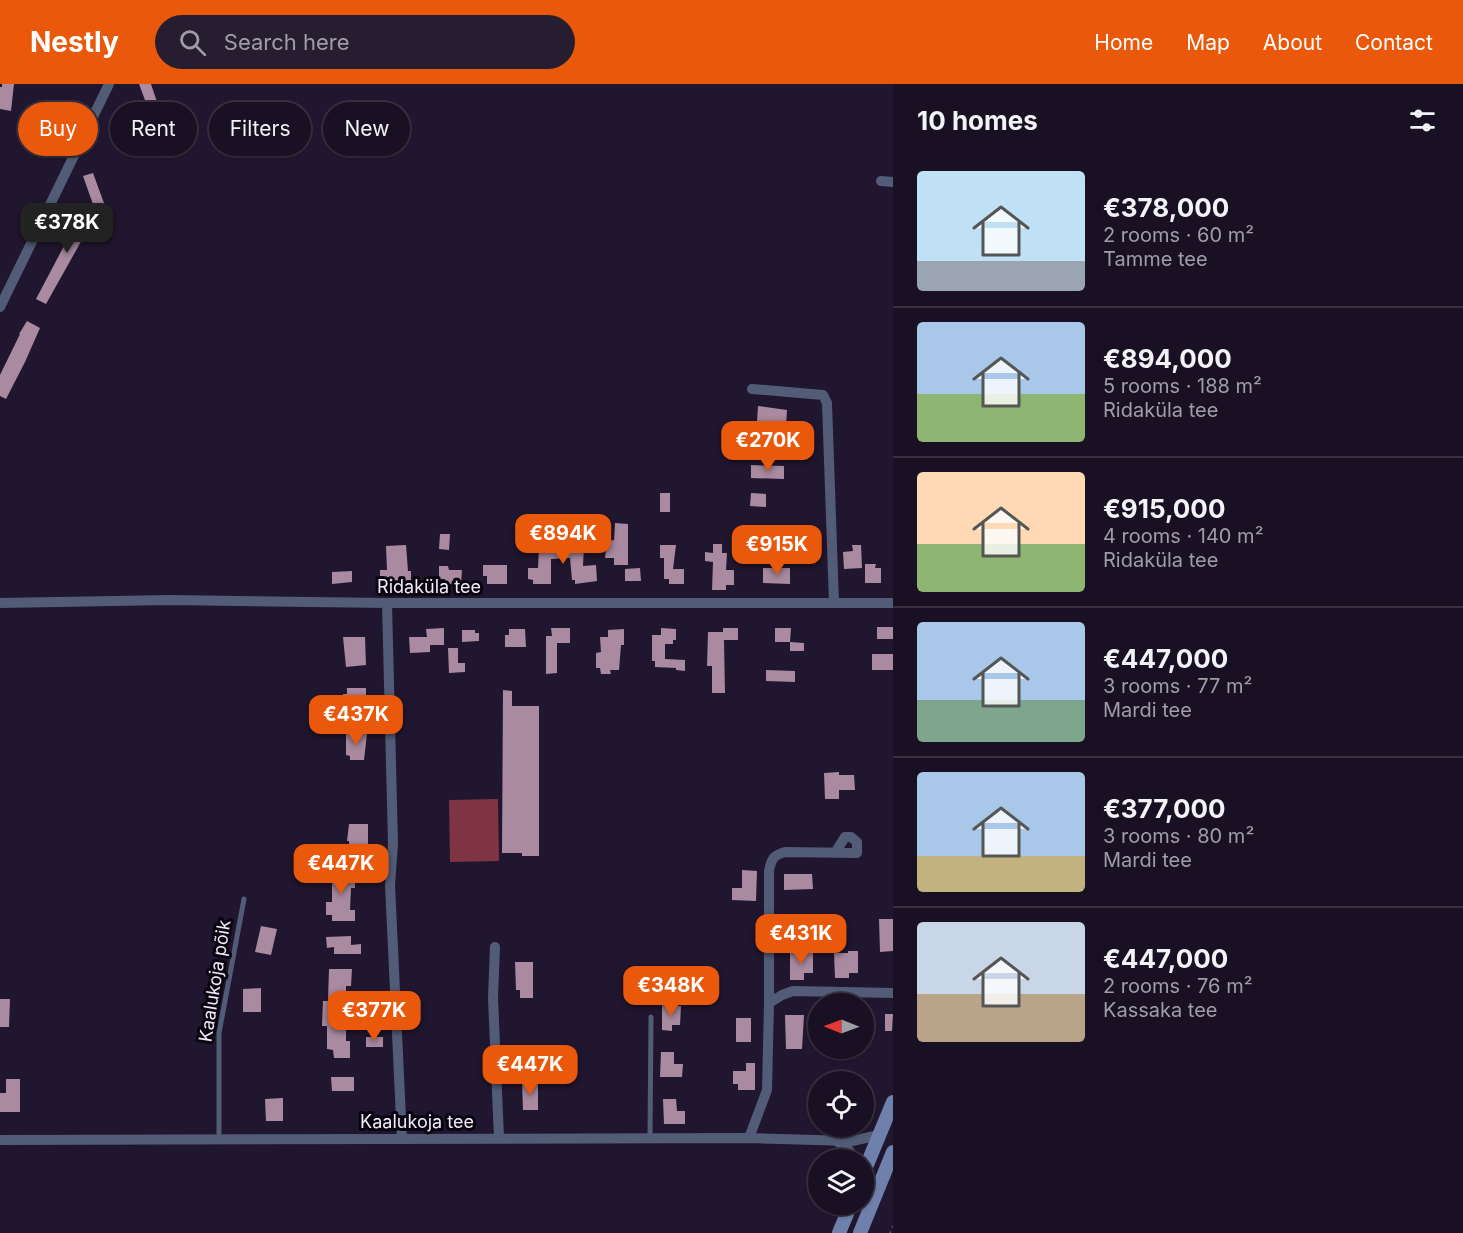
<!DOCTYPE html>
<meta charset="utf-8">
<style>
:root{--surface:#191023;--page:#261e30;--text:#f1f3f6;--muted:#9f9da6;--line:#373041;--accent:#ea580c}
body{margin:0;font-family:Inter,sans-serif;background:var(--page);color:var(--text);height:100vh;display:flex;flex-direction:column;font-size:22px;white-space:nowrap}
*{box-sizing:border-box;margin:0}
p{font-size:20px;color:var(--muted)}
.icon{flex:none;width:33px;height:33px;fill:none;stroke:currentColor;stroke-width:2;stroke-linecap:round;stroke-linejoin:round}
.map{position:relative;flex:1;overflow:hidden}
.panel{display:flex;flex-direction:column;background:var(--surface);width:570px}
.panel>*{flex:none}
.guide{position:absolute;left:18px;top:18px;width:570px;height:54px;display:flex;gap:12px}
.needle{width:39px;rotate:271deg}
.tools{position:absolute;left:808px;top:909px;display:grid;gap:12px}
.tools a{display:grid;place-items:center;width:66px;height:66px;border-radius:50%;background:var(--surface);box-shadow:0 2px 4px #0004,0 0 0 2px var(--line);font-size:30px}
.price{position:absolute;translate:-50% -51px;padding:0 14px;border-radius:12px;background:var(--accent);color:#fff;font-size:20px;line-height:39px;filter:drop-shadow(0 2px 3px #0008)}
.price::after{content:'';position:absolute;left:50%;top:36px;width:18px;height:14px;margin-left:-9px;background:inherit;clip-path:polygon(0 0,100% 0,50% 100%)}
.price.active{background:#222;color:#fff}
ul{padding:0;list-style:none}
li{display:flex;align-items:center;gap:18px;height:150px;padding:0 24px}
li+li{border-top:2px solid var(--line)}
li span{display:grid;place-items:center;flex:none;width:168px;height:120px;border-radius:6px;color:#555}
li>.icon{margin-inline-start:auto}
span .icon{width:72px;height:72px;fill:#fffc;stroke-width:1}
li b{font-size:26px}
h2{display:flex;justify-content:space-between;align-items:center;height:72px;padding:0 24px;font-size:26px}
.chip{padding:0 21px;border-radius:27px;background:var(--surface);box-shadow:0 2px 4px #0004,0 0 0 2px var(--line);font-size:21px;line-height:54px}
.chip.active{background:var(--accent);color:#fff}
header{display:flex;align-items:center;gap:36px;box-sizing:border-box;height:84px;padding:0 30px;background:var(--accent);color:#fff}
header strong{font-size:28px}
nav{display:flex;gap:33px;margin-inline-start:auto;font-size:21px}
.search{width:420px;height:54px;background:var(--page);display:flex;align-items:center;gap:15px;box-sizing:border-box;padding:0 21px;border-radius:33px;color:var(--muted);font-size:22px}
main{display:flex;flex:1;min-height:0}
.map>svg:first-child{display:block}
.forest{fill:#7e3443}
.building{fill:#a98aa0}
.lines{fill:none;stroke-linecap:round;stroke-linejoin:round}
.path{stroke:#665c73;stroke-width:1.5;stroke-dasharray:1.5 4.5;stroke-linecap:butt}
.lane{stroke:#525c77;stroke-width:5}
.street{stroke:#525c77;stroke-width:10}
.secondary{stroke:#7080ac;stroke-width:14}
.labels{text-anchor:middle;stroke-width:6;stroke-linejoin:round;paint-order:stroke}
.street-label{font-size:18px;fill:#f1eafc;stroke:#08050f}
</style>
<header>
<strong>Nestly</strong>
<div class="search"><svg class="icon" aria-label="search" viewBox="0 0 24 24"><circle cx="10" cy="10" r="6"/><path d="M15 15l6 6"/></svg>Search here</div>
<nav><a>Home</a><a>Map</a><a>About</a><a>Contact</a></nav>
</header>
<main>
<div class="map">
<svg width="893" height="1149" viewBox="0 0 893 1149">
<rect width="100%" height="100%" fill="#21162f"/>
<path class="forest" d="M498,715L499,777L450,778L449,716Z"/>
<g class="building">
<path d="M2,0H14L11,27L0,25V3H2Z"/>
<path d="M139,0H151L159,24L149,27Z"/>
<path d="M93,89L105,122L95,126L83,92Z"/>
<path d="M84,124L97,129L46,220L36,215Z"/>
<path d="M27,237L40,244L25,278L6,315L0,312V291L20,250H19Z"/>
<path d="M758,322L787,326L786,342L757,338Z"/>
<path d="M751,381L784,382V395L751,394Z"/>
<rect x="660" y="409" width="10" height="19"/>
<path d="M751,409L766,410V423L750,422Z"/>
<path d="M615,439L628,440V481H614V474H605L607,457L614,456Z"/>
<path d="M808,445L812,456L818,455L819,468L790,471L788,458L801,457L800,446Z"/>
<path d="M440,450H450L449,466L439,465Z"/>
<path d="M564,460L584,461L583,482L596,481L597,497L575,500V496H572L570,474L551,475V500H533V496L528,495V484H538L539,463L564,464Z"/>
<path d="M713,460H722V469H727L726,486H734V501H726V506H712L713,478L705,477V468L713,469Z"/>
<path d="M406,461L408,487H411V499H404V503H390V500L380,501V486H387L386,462Z"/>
<path d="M660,461H676L673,485H684V500H669V495H664V474H660Z"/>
<path d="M852,461H861L862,484L844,485L843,468L853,467Z"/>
<path d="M865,480H876L875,484H881V499H865Z"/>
<path d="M483,481H507V500H487V492H483Z"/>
<path d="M439,482H448L449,486H462L461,500H444L445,495H439Z"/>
<path d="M640,484L641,497H625V485Z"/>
<path d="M763,484H790V500L763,499Z"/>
<path d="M352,487V498L332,500V488Z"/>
<rect x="877" y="543" width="16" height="12"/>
<path d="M444,544V561H430V568L410,569L409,553H427L426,545Z"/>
<path d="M551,544H570V559H557V589L546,590V552H552Z"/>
<path d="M661,544L676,545V556H673V560H665V575L685,576V587L676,586V584L655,583V577H652V551H661Z"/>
<path d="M723,544H738V556H724L725,609H712V582H707L708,548H723Z"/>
<path d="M775,544H791L790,558H775Z"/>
<path d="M509,545H525L526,563H505V551H509Z"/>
<path d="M624,545V561H621L619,586H610L611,590H601L600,584H596V569L601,568L600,553H608V546Z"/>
<path d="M462,546H475V549H479V557L462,558Z"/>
<path d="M343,553H365L366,581L346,583Z"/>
<path d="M790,558L804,559V567H790Z"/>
<path d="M448,564H458V579H465V588L449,589Z"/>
<rect x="872" y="570" width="21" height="16"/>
<path d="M766,586L795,587V598L766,597Z"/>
<path d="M347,604H366V626H346V620H343V610H347Z"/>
<path d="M503,606L512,607V622H539V772H522V769H502Z"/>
<path d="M346,650H367L364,676H350V672L346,671Z"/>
<path d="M839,688V691H854L855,706H839V715H825L824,689Z"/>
<path d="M349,740H368V766H349V757H347Z"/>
<path d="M327,785H350V793H355V804H351L350,826H355V837H332V831H326V818H332V798H326Z"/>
<path d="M742,786L757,787L756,817L732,816V804H742Z"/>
<path d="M784,790H812L813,805L784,806Z"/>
<path d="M879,835H893V867L880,868Z"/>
<path d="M261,842L277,845L271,871L255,868Z"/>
<path d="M351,852V861L361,860V870H334V863L327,864L326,853Z"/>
<path d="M848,867H858V889H849V894H835L834,869H848Z"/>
<path d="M804,868H813V889H804V896H790V869H804Z"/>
<path d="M515,878H533V914H520V906H516Z"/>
<path d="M329,885H352L351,902H346V957H350V974H334L333,966L327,965V942H322L323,917H328Z"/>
<path d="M261,904V928H243V905Z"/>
<path d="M0,915H10L9,943H0Z"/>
<path d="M662,921L681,922L680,941H672V947L662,946Z"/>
<path d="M885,930H893L892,947H885Z"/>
<path d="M785,931H804L802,965H786Z"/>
<rect x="736" y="934" width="15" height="24"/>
<rect x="366" y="953" width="17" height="10"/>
<path d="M661,968H674V980H683L682,993H660Z"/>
<path d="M746,979H755V1006H738V1000H733V987H746Z"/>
<path d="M331,993H354V1007H332Z"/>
<path d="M6,995H20V1028H0V1009H6Z"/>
<path d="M538,997V1026H523L522,998Z"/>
<path d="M283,1014V1037H266L265,1015Z"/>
<path d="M663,1015H676L677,1027H685V1040H664Z"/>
</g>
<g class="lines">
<path class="path" d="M890,1149L893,1141"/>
<g class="lane">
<path d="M650,1054L651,933"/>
<path d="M219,1055V949L244,815"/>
</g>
<g class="street">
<path d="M881,97L893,98"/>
<path d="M0,223L109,0"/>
<path d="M752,305L823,311L827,319L834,519"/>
<path d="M0,519L170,516L387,519H893"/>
<path d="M387,519L393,760L390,801L402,1055"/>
<path d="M495,863L493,914L499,1054"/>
<path d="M769,919V787C771,775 774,771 785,768L857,769V758L851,753H845L835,769"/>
<path d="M749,1054L767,1006L769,919L782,911L793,907L893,909"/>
<path d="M0,1056L749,1054L852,1057L879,1051"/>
<path d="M835,1056L846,1063L857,1076"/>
</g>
<g class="secondary">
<path d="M864,1088L893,1018"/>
<path d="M839,1149L851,1120"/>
<path d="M860,1149L893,1068"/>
</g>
</g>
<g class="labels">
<g class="street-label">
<text x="429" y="509">Ridaküla tee</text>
<text transform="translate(215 897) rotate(-81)" y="6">Kaalukoja põik</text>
<text x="417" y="1044">Kaalukoja tee</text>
</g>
</g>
</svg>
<div class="tools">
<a><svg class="needle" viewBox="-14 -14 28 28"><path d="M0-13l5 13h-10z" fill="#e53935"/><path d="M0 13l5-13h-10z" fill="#9f9da6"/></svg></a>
<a><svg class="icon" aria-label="locate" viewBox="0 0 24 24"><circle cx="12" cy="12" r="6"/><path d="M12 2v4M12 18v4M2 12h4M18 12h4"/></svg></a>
<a><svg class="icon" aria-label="layers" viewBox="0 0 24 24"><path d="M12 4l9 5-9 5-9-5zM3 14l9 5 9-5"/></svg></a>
</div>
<b class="price active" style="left:67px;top:170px">€378K</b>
<b class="price" style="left:768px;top:388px">€270K</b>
<b class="price" style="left:563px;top:481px">€894K</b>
<b class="price" style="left:777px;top:492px">€915K</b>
<b class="price" style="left:356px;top:662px">€437K</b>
<b class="price" style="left:341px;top:811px">€447K</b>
<b class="price" style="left:801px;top:881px">€431K</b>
<b class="price" style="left:671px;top:933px">€348K</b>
<b class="price" style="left:374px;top:958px">€377K</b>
<b class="price" style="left:530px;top:1012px">€447K</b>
<div class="guide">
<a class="chip active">Buy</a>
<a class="chip">Rent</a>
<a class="chip">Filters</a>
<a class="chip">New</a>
</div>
</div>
<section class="panel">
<h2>10 homes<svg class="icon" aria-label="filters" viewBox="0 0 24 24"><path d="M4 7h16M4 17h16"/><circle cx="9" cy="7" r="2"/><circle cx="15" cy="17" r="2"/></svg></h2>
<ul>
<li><span style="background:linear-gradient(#bfe0f5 75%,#9aa5b1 0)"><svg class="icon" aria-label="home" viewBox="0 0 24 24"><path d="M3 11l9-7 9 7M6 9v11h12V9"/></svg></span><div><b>€378,000</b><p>2 rooms · 60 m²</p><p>Tamme tee</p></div></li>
<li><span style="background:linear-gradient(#a9c7e8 60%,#8fb573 0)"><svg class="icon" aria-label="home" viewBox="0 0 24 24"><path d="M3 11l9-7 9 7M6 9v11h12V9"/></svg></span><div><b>€894,000</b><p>5 rooms · 188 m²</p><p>Ridaküla tee</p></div></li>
<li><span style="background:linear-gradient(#ffd9b3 60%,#8fb573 0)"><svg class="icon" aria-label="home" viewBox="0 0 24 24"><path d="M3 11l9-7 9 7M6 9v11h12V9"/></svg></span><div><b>€915,000</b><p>4 rooms · 140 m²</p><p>Ridaküla tee</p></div></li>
<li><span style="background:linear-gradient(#a9c7e8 65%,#7fa58c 0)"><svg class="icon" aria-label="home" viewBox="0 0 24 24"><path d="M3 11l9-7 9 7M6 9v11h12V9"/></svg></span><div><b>€447,000</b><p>3 rooms · 77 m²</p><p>Mardi tee</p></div></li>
<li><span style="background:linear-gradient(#a9c7e8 70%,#c2b280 0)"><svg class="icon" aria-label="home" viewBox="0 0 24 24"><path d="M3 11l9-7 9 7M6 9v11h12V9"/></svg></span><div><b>€377,000</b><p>3 rooms · 80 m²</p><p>Mardi tee</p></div></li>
<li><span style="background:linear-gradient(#c9d6e8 60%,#b9a48a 0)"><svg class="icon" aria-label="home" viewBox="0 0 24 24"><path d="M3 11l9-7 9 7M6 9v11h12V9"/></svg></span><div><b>€447,000</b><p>2 rooms · 76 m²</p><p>Kassaka tee</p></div></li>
</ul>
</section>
</main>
